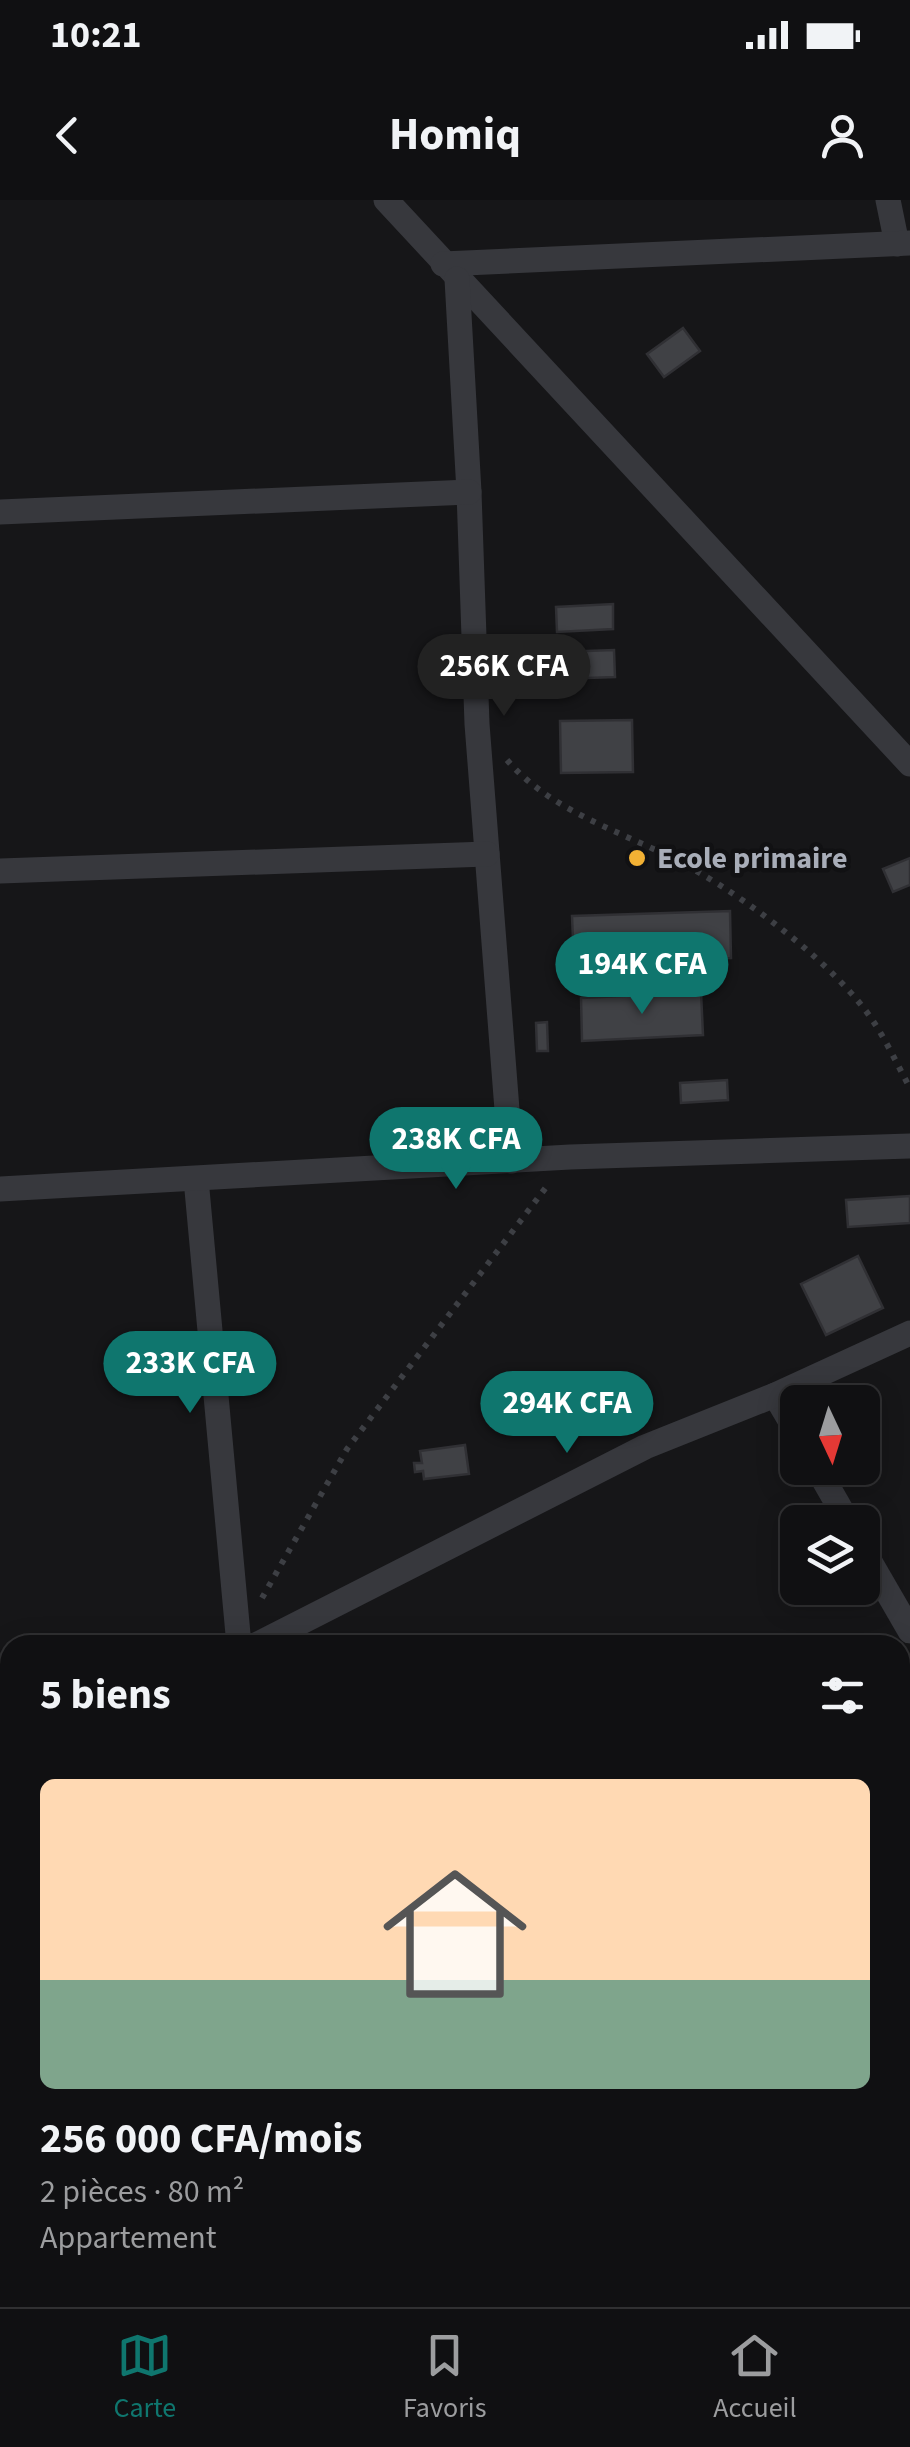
<!DOCTYPE html>
<html lang="fr">
<meta charset="utf-8">
<style>
:root{--surface:#101012;--page:#19191b;--text:#f1f3f6;--muted:#9c9d9f;--line:#303032;--accent:#0f766e}
body{margin:0;font-family:"Source Sans 3",sans-serif;background:var(--page);color:var(--text);height:100vh;display:flex;flex-direction:column;font-size:38px;white-space:nowrap}
*{box-sizing:border-box;margin:0}
p{font-size:32px;color:var(--muted)}
.icon{flex:none;width:55px;height:55px;fill:none;stroke:currentColor;stroke-width:2;stroke-linecap:round;stroke-linejoin:round}
.map{position:relative;flex:1;overflow:hidden}
.sheet{position:absolute;left:0px;top:1435px;width:910px;height:672px;display:flex;flex-direction:column;background:var(--surface);border-radius:30px 30px 0 0;box-shadow:0 5px 25px #0003,0 0 0 2px var(--line)}
.sheet>*{flex:none}
.needle{width:65px;rotate:176deg}
.controls{position:absolute;left:780px;top:1185px;display:grid;gap:20px}
.controls a{display:grid;place-items:center;width:100px;height:100px;border-radius:15px;background:var(--surface);box-shadow:0 5px 25px #0003,0 0 0 2px var(--line);font-size:50px}
.price{position:absolute;translate:-50% -85px;padding:0 22px;border-radius:35px;background:var(--accent);color:#fff;font-size:32px;line-height:65px;filter:drop-shadow(0 2px 5px #0008)}
.price::after{content:'';position:absolute;left:50%;top:60px;width:30px;height:22px;margin-left:-15px;background:inherit;clip-path:polygon(0 0,100% 0,50% 100%)}
.price.active{background:#222;color:#fff}
ul{padding:0;list-style:none}
li{display:grid;align-content:center;gap:20px;height:530px;padding:0 40px}
li+li{border-top:2px solid var(--line)}
li span{display:grid;place-items:center;height:310px;border-radius:15px;color:#555}
li>.icon{margin-inline-start:auto}
span .icon{width:180px;height:180px;fill:#fffc;stroke-width:1}
li b{font-size:42px}
h2{display:flex;justify-content:space-between;align-items:center;height:120px;padding:0 40px;font-size:42px}
.status{display:flex;justify-content:space-between;align-items:center;height:70px;padding:0 50px;background:var(--surface);direction:ltr}
.status svg{height:28px;fill:currentColor}
header{display:flex;justify-content:space-between;align-items:center;height:130px;padding:0 40px;background:var(--surface);font-size:45px;font-weight:700}
.tabs{display:flex;justify-content:space-around;align-items:center;height:140px;border-top:2px solid var(--line);background:var(--surface);font-size:28px;color:var(--muted)}
.tabs a{display:grid;justify-items:center;gap:5px}
.tabs .active{color:var(--accent)}
.map>svg:first-child{display:block}
.building{fill:#404145;stroke:#303034;stroke-width:2.5}
.lines{fill:none;stroke-linecap:round;stroke-linejoin:round}
.path{stroke:#3d3f44;stroke-width:6;stroke-dasharray:5 8;stroke-linecap:butt}
.street{stroke:#37383d;stroke-width:25}
.poi-dot{fill:#f2b134;stroke:#111113;stroke-width:4}
.labels{text-anchor:middle;stroke-width:9;stroke-linejoin:round;paint-order:stroke}
.poi-label{font-size:30px;font-weight:bold;fill:#a8adb8;stroke:#111113;text-anchor:start}
</style>
<div class="status"><b>10:21</b><svg viewBox="0 0 49 12"><path d="M0 12V9h3v3zM5 12V6h3v6zM10 12V3h3v9zM15 12V0h3v12zM26 1h20v11H26zM47 4h2v5h-2z"/></svg></div>
<header><svg class="icon" aria-label="back" viewBox="0 0 24 24"><path d="M15 5l-7 7 7 7"/></svg>Homiq<svg class="icon" aria-label="person" viewBox="0 0 24 24"><circle cx="12" cy="8" r="4"/><path d="M4 21q1-7 8-7t8 7"/></svg></header>
<div class="map">
<svg width="910" height="2107" viewBox="0 0 910 2107">
<rect width="100%" height="100%" fill="#161618"/>
<g class="building">
<path d="M683,128L700,151L664,177L647,154Z"/>
<path d="M613,404V429L557,432L556,407Z"/>
<path d="M614,450L615,477L559,479L558,452Z"/>
<path d="M632,520L633,572L561,573L560,521Z"/>
<path d="M910,658V685L893,692L883,669Z"/>
<path d="M730,711L731,758L574,763L572,716Z"/>
<path d="M701,792L703,835L582,841L581,798Z"/>
<path d="M547,822L548,851H537L536,823Z"/>
<path d="M727,880L728,900L681,903L680,883Z"/>
<path d="M910,996V1023L848,1027L846,1000Z"/>
<path d="M858,1056L883,1108L826,1135L801,1084Z"/>
<path d="M465,1245L469,1274L424,1279L423,1271L415,1272L414,1263H422L420,1251Z"/>
</g>
<g class="lines">
<g class="path">
<path d="M507,560C556,617 634,634 698,672C754,704 837,767 873,821C887,842 898,866 910,888"/>
<path d="M262,1398L347,1249L547,986"/>
</g>
<g class="street">
<path d="M386,0L910,564"/>
<path d="M888,0L897,44"/>
<path d="M443,64L910,43"/>
<path d="M457,79L469,292L477,524L511,961"/>
<path d="M0,312L469,292"/>
<path d="M0,671L487,654"/>
<path d="M196,979L239,1445"/>
<path d="M0,989L570,957L910,946"/>
<path d="M775,1195L798,1234"/>
<path d="M817,1268L848,1322"/>
<path d="M862,1348L910,1431"/>
<path d="M256,1445L645,1247L775,1195L910,1133"/>
<path d="M900,1527L910,1522"/>
<path d="M0,1600L10,1593"/>
<path d="M0,1692L10,1697"/>
<path d="M0,1752L10,1778"/>
<path d="M900,1842L910,1838"/>
<path d="M900,2041L910,2036"/>
<path d="M126,2098L130,2107"/>
<path d="M465,2098L468,2107"/>
<path d="M763,2107L783,2098"/>
</g>
</g>
<circle class="poi-dot" cx="637" cy="658" r="10"/>
<g class="labels">
<g class="poi-label">
<text x="657" y="668">Ecole primaire</text>
</g>
</g>
</svg>
<div class="controls">
<a><svg class="needle" viewBox="-14 -14 28 28"><path d="M0-13l5 13h-10z" fill="#e53935"/><path d="M0 13l5-13h-10z" fill="#9c9d9f"/></svg></a>
<a><svg class="icon" aria-label="layers" viewBox="0 0 24 24"><path d="M12 4l9 5-9 5-9-5zM3 14l9 5 9-5"/></svg></a>
</div>
<b class="price active" style="left:504px;top:519px">256K CFA</b>
<b class="price" style="left:642px;top:817px">194K CFA</b>
<b class="price" style="left:456px;top:992px">238K CFA</b>
<b class="price" style="left:190px;top:1216px">233K CFA</b>
<b class="price" style="left:567px;top:1256px">294K CFA</b>
<section class="sheet">
<h2>5 biens<svg class="icon" aria-label="filters" viewBox="0 0 24 24"><path d="M4 7h16M4 17h16"/><circle cx="9" cy="7" r="2"/><circle cx="15" cy="17" r="2"/></svg></h2>
<ul>
<li><span style="background:linear-gradient(#ffd9b3 65%,#7fa58c 0)"><svg class="icon" aria-label="home" viewBox="0 0 24 24"><path d="M3 11l9-7 9 7M6 9v11h12V9"/></svg></span><div><b>256 000 CFA/mois</b><p>2 pièces · 80 m²</p><p>Appartement</p></div></li>
</ul>
</section>
</div>
<nav class="tabs">
<a class="active"><svg class="icon" aria-label="map" viewBox="0 0 24 24"><path d="M3 6l6-2 6 2 6-2v14l-6 2-6-2-6 2zM9 4v14M15 6v14"/></svg>Carte</a>
<a><svg class="icon" aria-label="saved" viewBox="0 0 24 24"><path d="M7 4h10v16l-5-4-5 4z"/></svg>Favoris</a>
<a><svg class="icon" aria-label="home" viewBox="0 0 24 24"><path d="M3 11l9-7 9 7M6 9v11h12V9"/></svg>Accueil</a>
</nav>
